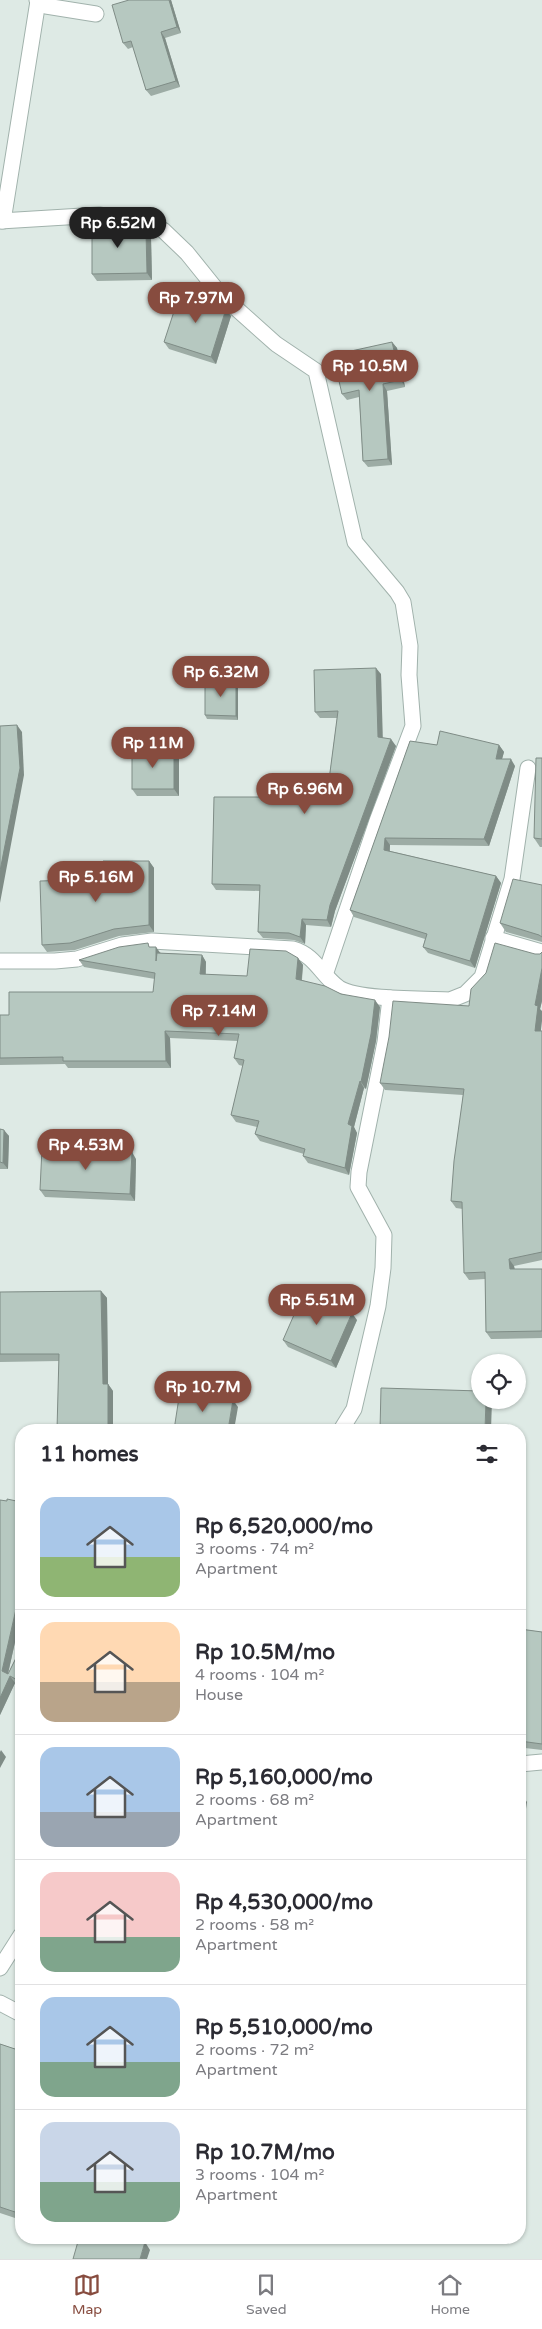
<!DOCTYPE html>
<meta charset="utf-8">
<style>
:root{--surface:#fff;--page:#f7f7f7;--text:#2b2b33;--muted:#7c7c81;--line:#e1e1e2;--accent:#874c3f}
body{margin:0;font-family:"Varela Round",sans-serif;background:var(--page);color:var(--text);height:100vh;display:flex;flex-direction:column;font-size:19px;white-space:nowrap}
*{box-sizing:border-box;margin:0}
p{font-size:16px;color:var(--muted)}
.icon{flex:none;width:28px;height:28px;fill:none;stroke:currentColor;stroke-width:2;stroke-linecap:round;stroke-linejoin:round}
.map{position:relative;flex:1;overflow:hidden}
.drawer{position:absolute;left:15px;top:1424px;width:511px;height:820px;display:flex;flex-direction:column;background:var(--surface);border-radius:20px;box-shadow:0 1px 4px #0004}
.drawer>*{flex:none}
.fabs{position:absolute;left:471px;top:1354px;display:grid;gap:10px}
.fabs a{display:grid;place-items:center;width:55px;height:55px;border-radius:50%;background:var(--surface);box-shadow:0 1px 4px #0004;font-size:25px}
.price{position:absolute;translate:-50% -42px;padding:0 11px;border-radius:18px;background:var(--accent);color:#fff;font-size:16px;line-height:32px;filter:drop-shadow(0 1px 2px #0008)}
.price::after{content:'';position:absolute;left:50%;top:30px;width:15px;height:11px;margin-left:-8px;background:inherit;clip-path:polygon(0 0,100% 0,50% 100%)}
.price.active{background:#222;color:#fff}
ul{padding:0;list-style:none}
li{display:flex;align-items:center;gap:15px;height:125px;padding:0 25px}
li+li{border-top:1px solid var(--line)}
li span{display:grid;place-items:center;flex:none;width:140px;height:100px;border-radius:15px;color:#555}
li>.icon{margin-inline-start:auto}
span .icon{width:60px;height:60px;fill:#fffc;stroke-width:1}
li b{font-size:21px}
h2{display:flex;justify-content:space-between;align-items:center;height:60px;padding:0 25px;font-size:21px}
.dock{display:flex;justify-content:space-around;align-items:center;height:70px;border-top:1px solid var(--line);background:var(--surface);font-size:14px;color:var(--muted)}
.dock a{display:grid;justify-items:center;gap:2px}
.dock .active{color:var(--accent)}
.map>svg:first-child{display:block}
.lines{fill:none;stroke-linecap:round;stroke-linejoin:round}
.minor-casing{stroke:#a1b2ac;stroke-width:17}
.minor{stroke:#fff;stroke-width:15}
.wall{fill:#9daca5}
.shaded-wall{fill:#7f8c86}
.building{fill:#b6c8c0;stroke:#7f8c86}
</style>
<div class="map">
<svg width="542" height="2259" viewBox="0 0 542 2259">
<rect width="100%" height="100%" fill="#deeae5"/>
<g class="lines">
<defs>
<g id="minor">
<path d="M37,0L46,6L96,14"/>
<path d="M0,221L99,215L140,222L163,230L187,253L220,294L276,344L316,371L355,542L397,592L403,602L410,646L409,675L413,726L377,821L326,972"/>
<path d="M3,221L38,1"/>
<path d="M493,938L542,952"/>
<path d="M0,961H55L77,959L122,945L152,941L293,949C315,955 322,976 339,988C358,1000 425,999 450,1000L465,994L482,977L512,879L528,768"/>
<path d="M341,1430L354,1409L378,1306L383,1268L384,1235L358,1187L359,1172L385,1042L390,998"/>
<path d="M520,1764L542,1762"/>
<path d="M0,1968L21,1935"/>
<path d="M0,2003L21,2014"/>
</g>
</defs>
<use href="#minor" class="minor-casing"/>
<use href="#minor" class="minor"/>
</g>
<g class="wall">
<path d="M171,0L181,33L165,38L180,87L151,96L146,90L133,47L128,49L123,43Z"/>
<path d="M133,224L138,231L151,238L152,280L97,281L92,274Z"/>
<path d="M231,316L216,364L169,349L164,342Z"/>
<path d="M392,342L397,348L405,387L387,391L392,465L368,467L363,461L359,397L347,400L342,394Z"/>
<path d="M381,674L382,738L396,746L335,911L331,927L306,925L305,944L294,940L263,938L258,932L260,891L216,890L212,884L266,797L312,789L329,780L337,718H320L315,712Z"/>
<path d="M238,685V720L207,719L205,715Z"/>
<path d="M410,741L437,745H499L504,752L502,759L515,766L489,846L390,845V851L496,876L501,883L475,968L428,953L423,947L425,939L354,917L350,910Z"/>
<path d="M179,755V796H137L132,789Z"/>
<path d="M542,758V847H540L534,838Z"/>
<path d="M149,861L154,868V932L119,936L75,950L47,952L42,945L103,879Z"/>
<path d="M542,885V942L506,932L500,923Z"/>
<path d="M150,947L161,953L202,955L206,962V975L247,976L298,958L303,965L302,980L380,1007L376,1041L366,1089L364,1088L354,1127L357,1133L349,1175L308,1163L303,1156L304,1154L260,1141L255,1134L257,1127L236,1122L231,1115L243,1066L239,1065L234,1058L238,1041L170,1038L171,1068H68L65,1064L0,1065V1129L9,1136L8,1169H0V1015H9L153,992L155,979L84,967L79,960Z"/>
<path d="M542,952V1001L540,1009L541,1031H542V1260L514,1266L515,1269H542V1338L491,1339L486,1332L485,1279L469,1280L464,1273L463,1209L456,1208L451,1201L463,1095L385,1090L380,1083L469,1006L535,954H540Z"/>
<path d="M136,1159L135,1201L45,1197L40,1190Z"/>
<path d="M101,1291L107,1298L108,1384L113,1391L59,1361L0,1362V1292Z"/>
<path d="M357,1320L336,1368L288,1347L283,1340Z"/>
<path d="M0,1500L7,1501L21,1502V1615L8,1674L21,1648V1686L15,1683L0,1715Z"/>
<path d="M520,1629L542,1632V1750L525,1748L520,1742Z"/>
<path d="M0,2044L21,2051V2220L0,2213Z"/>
</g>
<g class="shaded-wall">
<path d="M169,0H171L181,33L177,27Z"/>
<path d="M161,32L165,38L180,87L176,81Z"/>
<path d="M133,224L138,231H133Z"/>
<path d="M146,231L151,238L152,280L147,273Z"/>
<path d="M226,309L231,316L216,364L211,357Z"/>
<path d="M392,342L397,348L405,387L401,380Z"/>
<path d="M383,384L387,391L392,465L388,459Z"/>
<path d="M376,668L381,674L383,744L378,737Z"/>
<path d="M236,681L238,685V720L236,716Z"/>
<path d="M17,725L22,732L24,775L0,903V871Z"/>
<path d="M391,739L396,746L335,911L331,927L327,920L330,905Z"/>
<path d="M499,745L504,752L500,766L496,759Z"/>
<path d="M174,748L179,755V796L174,789Z"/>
<path d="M511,759L515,766L489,846L484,839Z"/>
<path d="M385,838L390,845L389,857L384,850Z"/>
<path d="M149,861L154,868V932L149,925Z"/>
<path d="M496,876L501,883L475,968L470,961Z"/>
<path d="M302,919L306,925L305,944L300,937Z"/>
<path d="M156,947L161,954L156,961Z"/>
<path d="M202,955L206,962L205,981L200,974Z"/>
<path d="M298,958L303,965L301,986L296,979Z"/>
<path d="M542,968V1001L540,1009L542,1011V1021L540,1038L535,1031V1005Z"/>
<path d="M375,1000L380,1007L376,1041L366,1089L361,1082Z"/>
<path d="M165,1031L170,1038L171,1068L166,1061Z"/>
<path d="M360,1081L364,1088L354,1127L357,1133L349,1175L345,1168L348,1124Z"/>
<path d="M4,1130L9,1136L8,1169L3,1163Z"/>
<path d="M132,1152L136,1159L135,1201L130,1194Z"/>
<path d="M509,1259L514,1266L515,1276L510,1269Z"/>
<path d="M101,1291L107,1298L108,1384L113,1391V1430H108L103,1384Z"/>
<path d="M352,1313L357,1320L336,1368L331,1361Z"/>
<path d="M233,1400L238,1407L234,1430H228Z"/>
<path d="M486,1400H492L491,1430H485Z"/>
<path d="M21,1587V1615L7,1678L2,1671Z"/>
<path d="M10,1676L15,1683L0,1715V1698Z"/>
<path d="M1,1750L6,1757L0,1768V1752Z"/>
<path d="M522,1795L527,1802L520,1850V1808Z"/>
<path d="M145,2242L150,2250L147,2259H140Z"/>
</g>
<g class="building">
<path d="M129,0H169L177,27L161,32L176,81L146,90L131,41L123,43L112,5Z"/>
<path d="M92,222L133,224V231H146L147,273L92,274Z"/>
<path d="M181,290L217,301L226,309L211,357L164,342Z"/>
<path d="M392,342L401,380L383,384L388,459L363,461L359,390L342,394L333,355Z"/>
<path d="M376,668L378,737L391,739L330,905L327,920L302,919L300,937L289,933L258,932L260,885L212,884L214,797H266V786L312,789L314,777L329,780L338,711L315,712L314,670Z"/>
<path d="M205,681H236V716L205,715Z"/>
<path d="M17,725L20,768L0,871V726Z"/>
<path d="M440,731L499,745L496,759H511L484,839L385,838L384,850L496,876L470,961L423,947L427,934L350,910L410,741L437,745Z"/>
<rect x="132" y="748" width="42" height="41"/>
<path d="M536,758H542V839L534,838Z"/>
<path d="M103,861H149V925L114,929L70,943L42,945L40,881L103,879Z"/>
<path d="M513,879L542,885V937L539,935L500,923Z"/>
<path d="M148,943L149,947H156V961L157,953L202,955L200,974L247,976L250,949L286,951L298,958L296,979L325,986L341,994L375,1000L371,1034L361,1082L360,1081L348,1124L352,1126L345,1168L303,1156L305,1149L255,1134L259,1121L231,1115L244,1060L234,1058L239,1034L165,1031L166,1061H63V1057L0,1058V1015H9V992H153L155,973L79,960L119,947Z"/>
<path d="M495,943L535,954H540L542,952V968L535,1005L538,1006L535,1031H542V1252L509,1259L510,1269H542V1331L486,1332L485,1272L464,1273L462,1202L451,1201L454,1161L464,1089L380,1083L389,1037L393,1001L469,1006L471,989L486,973Z"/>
<path d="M0,1129L4,1130L3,1163L0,1162Z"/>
<path d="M42,1148L132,1152L130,1194L40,1190Z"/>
<path d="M101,1291L103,1384H108V1430H57L59,1354H0V1292Z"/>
<path d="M304,1292L352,1313L331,1361L283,1340Z"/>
<path d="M381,1388L480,1391V1400H486L485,1430H380Z"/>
<path d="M180,1391L233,1400L228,1430H174Z"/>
<path d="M7,1499L21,1502V1587L2,1671L8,1674L21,1648V1682L10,1676L0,1698V1500L7,1501Z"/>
<path d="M520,1629L542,1632V1744L520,1741L521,1730H520Z"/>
<path d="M520,1794L522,1795L520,1808Z"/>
<path d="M0,2044L21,2051V2214L0,2207Z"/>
<path d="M79,2238H129L145,2242L140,2259H73Z"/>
</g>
</svg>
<div class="fabs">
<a><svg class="icon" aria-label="locate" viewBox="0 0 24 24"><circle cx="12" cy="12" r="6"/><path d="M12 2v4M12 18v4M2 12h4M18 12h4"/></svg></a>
</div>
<b class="price active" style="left:118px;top:249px">Rp 6.52M</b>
<b class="price" style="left:196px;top:324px">Rp 7.97M</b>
<b class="price" style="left:370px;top:392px">Rp 10.5M</b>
<b class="price" style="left:221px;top:698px">Rp 6.32M</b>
<b class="price" style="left:153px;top:769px">Rp 11M</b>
<b class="price" style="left:305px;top:815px">Rp 6.96M</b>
<b class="price" style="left:96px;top:903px">Rp 5.16M</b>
<b class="price" style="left:219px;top:1037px">Rp 7.14M</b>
<b class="price" style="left:86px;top:1171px">Rp 4.53M</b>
<b class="price" style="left:317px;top:1326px">Rp 5.51M</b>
<b class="price" style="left:203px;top:1413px">Rp 10.7M</b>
<section class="drawer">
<h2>11 homes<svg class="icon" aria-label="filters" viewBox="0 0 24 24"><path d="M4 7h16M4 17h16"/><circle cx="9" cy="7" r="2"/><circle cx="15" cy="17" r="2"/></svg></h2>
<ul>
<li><span style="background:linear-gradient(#a9c7e8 60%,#8fb573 0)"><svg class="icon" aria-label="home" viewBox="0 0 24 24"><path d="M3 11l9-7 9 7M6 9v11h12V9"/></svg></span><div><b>Rp 6,520,000/mo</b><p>3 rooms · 74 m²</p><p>Apartment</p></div></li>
<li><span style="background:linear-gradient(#ffd9b3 60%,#b9a48a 0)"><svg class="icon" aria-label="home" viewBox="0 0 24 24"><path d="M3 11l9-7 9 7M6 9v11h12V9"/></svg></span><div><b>Rp 10.5M/mo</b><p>4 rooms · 104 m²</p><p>House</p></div></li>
<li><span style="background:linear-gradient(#a9c7e8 65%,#9aa5b1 0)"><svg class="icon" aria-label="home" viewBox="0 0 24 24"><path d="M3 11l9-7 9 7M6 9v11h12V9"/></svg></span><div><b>Rp 5,160,000/mo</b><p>2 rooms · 68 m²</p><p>Apartment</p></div></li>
<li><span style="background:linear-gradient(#f6c9c9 65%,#7fa58c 0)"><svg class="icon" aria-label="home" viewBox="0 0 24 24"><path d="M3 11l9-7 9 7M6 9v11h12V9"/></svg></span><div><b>Rp 4,530,000/mo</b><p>2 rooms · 58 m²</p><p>Apartment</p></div></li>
<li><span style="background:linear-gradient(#a9c7e8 65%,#7fa58c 0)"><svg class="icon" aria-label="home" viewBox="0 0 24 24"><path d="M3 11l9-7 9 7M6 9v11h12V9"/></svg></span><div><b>Rp 5,510,000/mo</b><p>2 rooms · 72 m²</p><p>Apartment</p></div></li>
<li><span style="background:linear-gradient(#c9d6e8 60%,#7fa58c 0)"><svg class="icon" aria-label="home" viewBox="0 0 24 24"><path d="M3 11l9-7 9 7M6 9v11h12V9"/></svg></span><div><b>Rp 10.7M/mo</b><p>3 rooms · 104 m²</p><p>Apartment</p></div></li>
</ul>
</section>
</div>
<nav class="dock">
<a class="active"><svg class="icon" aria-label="map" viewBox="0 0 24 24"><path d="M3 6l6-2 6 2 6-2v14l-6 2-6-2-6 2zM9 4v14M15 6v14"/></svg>Map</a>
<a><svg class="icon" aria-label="saved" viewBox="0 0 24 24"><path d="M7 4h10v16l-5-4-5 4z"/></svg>Saved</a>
<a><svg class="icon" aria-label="home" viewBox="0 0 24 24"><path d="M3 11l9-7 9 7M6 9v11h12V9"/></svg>Home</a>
</nav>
